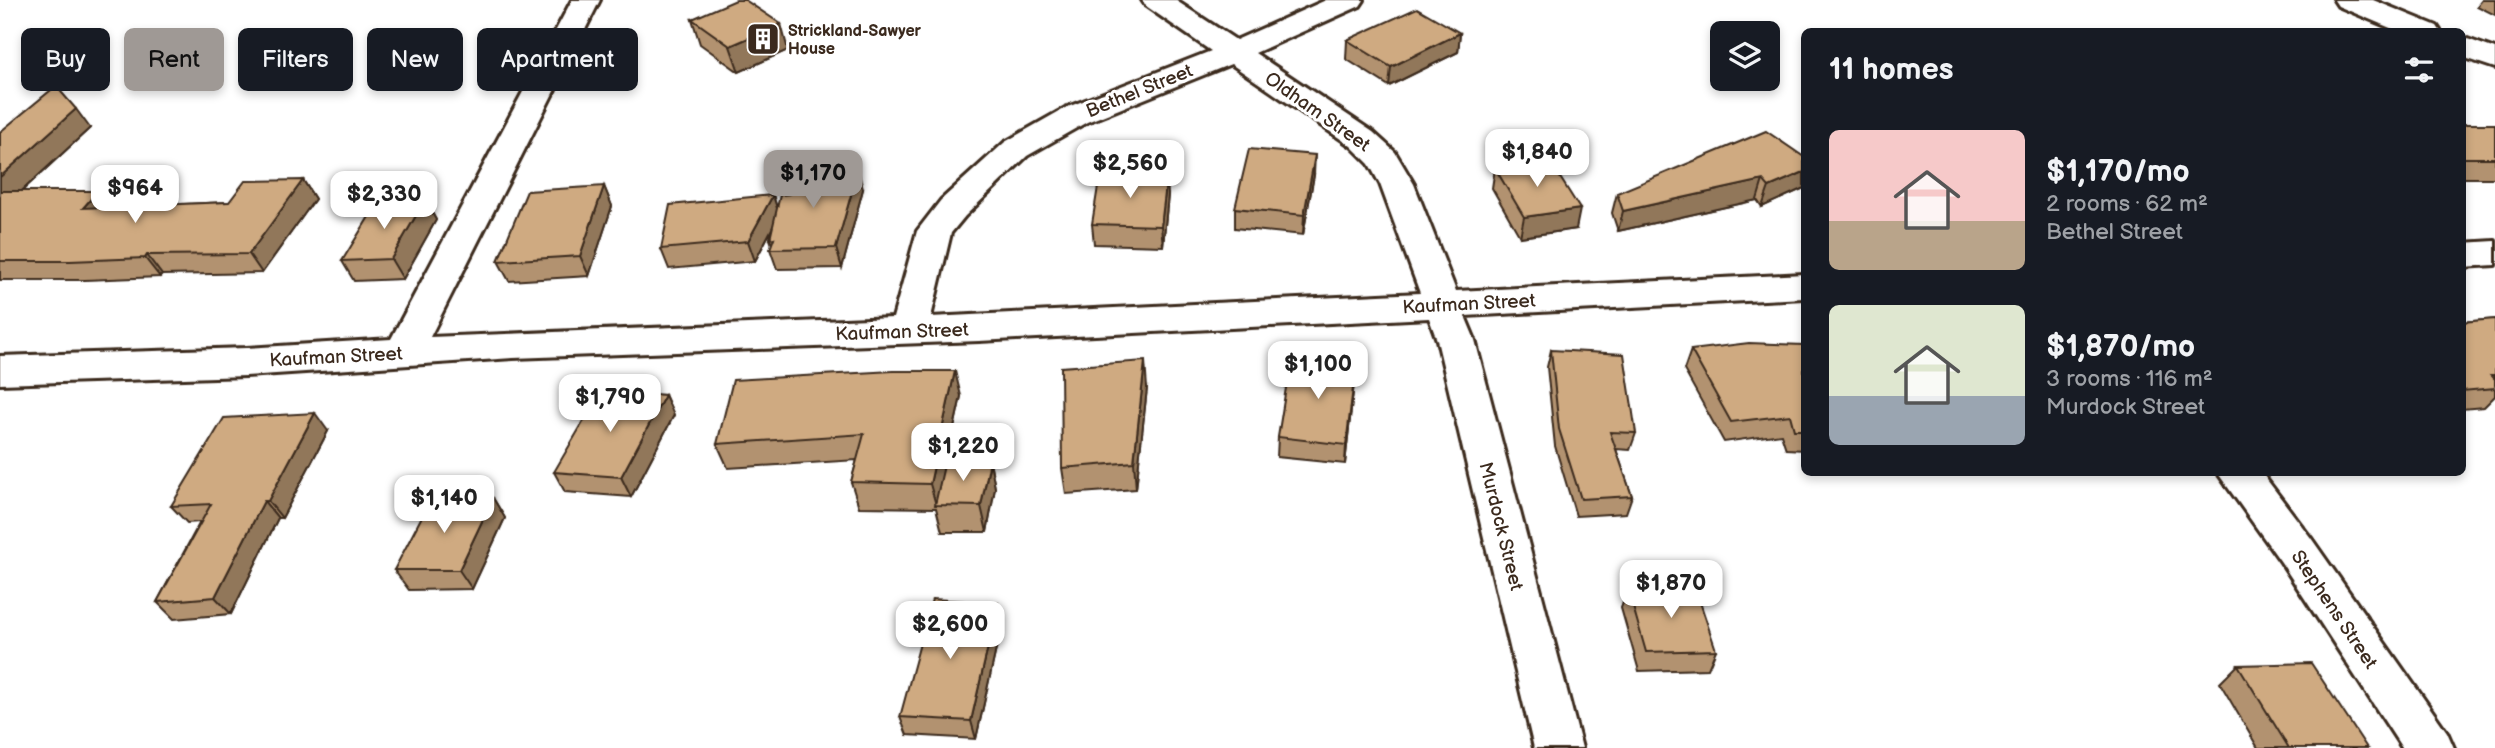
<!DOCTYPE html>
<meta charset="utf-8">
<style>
:root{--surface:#171b24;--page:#20242c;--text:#f1f3f6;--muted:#9ea1a6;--accent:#9f9995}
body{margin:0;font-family:"Balsamiq Sans",sans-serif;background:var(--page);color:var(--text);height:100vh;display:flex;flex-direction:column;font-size:26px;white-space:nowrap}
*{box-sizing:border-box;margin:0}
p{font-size:23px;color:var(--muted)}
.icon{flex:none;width:38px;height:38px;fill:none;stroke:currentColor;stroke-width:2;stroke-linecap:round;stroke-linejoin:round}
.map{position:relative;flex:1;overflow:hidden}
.panel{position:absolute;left:1801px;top:28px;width:665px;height:448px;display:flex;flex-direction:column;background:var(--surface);border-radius:10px;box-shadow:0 4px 10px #0003}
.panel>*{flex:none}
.banner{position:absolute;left:21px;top:28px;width:665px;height:63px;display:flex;gap:14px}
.fabs{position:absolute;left:1710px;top:21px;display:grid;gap:14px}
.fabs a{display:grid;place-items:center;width:70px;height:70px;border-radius:10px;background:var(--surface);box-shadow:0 4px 10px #0003;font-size:35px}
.price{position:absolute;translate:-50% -60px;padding:0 16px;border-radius:14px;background:#fff;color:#222;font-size:23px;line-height:46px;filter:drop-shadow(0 2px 4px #0008)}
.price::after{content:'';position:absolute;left:50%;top:42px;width:21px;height:16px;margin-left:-10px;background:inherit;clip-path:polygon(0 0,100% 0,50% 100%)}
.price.current{background:var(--accent);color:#111}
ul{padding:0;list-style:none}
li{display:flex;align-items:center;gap:21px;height:175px;padding:0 28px}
li span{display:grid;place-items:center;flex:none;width:196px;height:140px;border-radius:10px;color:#555}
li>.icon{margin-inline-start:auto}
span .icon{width:84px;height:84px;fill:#fffc;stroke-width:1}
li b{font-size:30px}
h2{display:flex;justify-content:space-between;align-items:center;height:84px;padding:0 28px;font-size:30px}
.chip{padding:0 24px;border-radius:10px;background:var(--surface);box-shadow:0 4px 10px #0003;font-size:24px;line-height:63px}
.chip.current{background:var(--accent);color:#111}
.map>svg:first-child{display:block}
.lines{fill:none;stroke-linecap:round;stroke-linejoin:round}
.minor-casing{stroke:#3b2a1e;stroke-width:6}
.minor{fill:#fff;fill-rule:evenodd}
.wall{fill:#b2926f;stroke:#3b2a1e;stroke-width:2}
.shaded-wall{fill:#91775a;stroke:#3b2a1e;stroke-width:2}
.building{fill:#cfaa81;stroke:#3b2a1e;stroke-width:2}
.labels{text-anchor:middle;stroke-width:6;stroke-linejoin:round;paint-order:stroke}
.far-poi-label{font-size:16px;font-weight:bold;fill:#3b2a1e;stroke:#fff;text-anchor:start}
.street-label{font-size:19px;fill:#3b2a1e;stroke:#fff}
</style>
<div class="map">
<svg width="2495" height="748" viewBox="0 0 2495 748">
<rect width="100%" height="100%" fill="#fff"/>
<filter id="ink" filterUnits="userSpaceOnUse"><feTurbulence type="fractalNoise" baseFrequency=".0143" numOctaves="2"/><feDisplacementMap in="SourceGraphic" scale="14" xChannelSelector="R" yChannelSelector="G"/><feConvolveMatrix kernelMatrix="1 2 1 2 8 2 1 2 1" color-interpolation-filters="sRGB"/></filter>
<g filter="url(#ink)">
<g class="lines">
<defs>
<g id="minor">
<path d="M572,0H600L430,337L893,318L917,231L941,200L1005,142L1065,108L1211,51L1146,6L1142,0H1175L1236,40L1326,0H1364L1360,6L1255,53L1373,132L1395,152L1414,184L1456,291L1804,274V298L1465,316L1475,340L1582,748H1534L1437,340L1429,318L979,341L513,358L246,376L0,384V356L246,348L391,339ZM1231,64L1351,146L1369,164L1380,184L1420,293L931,317L951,233L965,216L1027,156L1087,122Z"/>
<path d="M2334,0H2373L2437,26L2441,32H2400L2338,6Z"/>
<path d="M2462,37L2495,49V68L2462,57Z"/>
<path d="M2495,241V265L2462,267V243Z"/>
<path d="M2217,472H2261L2311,538L2447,732L2454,748H2402L2281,562Z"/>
</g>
</defs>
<use href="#minor" class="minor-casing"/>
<use href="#minor" class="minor"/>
</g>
<g class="wall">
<path d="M2482,0H2495V15L2477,6Z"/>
<path d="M692,19L788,50L739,72L700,44Z"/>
<path d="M1460,33L1458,52L1389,86L1346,59L1347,40Z"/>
<rect x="2462" y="124" width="33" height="54"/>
<path d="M90,128L22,191L110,207L229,202L303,180L315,199L262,273L162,275L160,277L85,280H0V132Z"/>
<path d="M1804,157V188L1762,207L1757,200L1618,231L1612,213L1617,193Z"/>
<path d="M1495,168L1576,229L1520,237L1492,188Z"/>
<path d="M1314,175L1303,235L1235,228V208Z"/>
<path d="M604,186L612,206L589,276L509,281L498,261Z"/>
<path d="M863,189L842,268L777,269L770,249L772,245L770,239L772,229L755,261L669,269L661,249L773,195L777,208Z"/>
<path d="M1168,195L1163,246L1094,244L1092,224Z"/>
<path d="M425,200L436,220L403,279L354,281L342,261Z"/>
<path d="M2495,319V396L2484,407L2462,409V322Z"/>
<path d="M1804,345V450L1786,449L1781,434L1724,442L1684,370L1691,350Z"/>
<path d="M1551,350L1636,433L1630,450L1616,449L1632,496L1626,513L1576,516L1555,446L1547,367Z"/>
<path d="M1354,383L1345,464L1277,457L1278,437Z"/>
<path d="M1147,388L1136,489L1066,494L1062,468Z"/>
<path d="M665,395L674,415L631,497L565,492L554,472Z"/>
<path d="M961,396L947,461H990L995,488L987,532H942L936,508L859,507L851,482L857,460L728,468L717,444Z"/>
<path d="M328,431L282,518H278L231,614L174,619L157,602L200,522L187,523L171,506Z"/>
<path d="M493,498L505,518L472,589L409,590L394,570Z"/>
<path d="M1628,589L1716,650L1708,669L1639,671L1621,608Z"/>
<path d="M1002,622L976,739L907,735L900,717Z"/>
<path d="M2238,665L2367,748H2258L2220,683Z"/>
</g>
<g class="shaded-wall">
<path d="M781,24L788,50L739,72L730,46Z"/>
<path d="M1460,33L1458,52L1389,86L1391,67Z"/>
<path d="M76,109L90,128L1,210L0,209V177Z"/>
<path d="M1315,155L1314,175L1303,235L1304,215Z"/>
<path d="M858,170L863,189L842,268L836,248Z"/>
<path d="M1804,172V188L1762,207L1769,187Z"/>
<path d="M1167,176L1168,195L1163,246L1161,226Z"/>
<path d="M303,180L315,199L262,273L249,254Z"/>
<path d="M1763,180L1757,200L1618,231L1623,211Z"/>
<path d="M604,186L612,206L589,276L580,256Z"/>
<path d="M98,191L113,210L83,208Z"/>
<path d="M773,195L779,215L755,261L748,241Z"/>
<path d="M425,200L436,220L403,279L391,259Z"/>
<path d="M1580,209L1576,229L1520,237L1524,217Z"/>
<path d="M147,255L162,275L160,277L145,258Z"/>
<path d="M1145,361L1147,388L1136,489L1134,462Z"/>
<path d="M1356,363L1354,383L1345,464L1346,445Z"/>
<path d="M955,371L961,396L937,505H936L930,484Z"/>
<path d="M665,395L674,415L631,497L621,477Z"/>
<path d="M315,413L328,431L282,518L268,501Z"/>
<path d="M990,461L995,488L987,532L981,506Z"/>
<path d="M493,498L505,518L472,589L459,570Z"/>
<path d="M264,501L278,518L231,614L215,597Z"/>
<path d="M998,603L1002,622L976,739L971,721Z"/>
</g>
<g class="building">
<path d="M736,0H745L781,24L730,46L692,19Z"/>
<path d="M1417,8L1460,33L1391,67L1347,40Z"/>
<path d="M56,86L76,109L0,177V132Z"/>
<rect x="2462" y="124" width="33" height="34"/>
<path d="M1766,131L1804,157V172L1769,187L1763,180L1623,211L1617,193Z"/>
<path d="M1249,149L1315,155L1304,215L1235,208Z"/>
<path d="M1549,160L1580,209L1524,217L1495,168Z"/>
<path d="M797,170H858L836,248L770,249L774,238L770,239L780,195L789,194Z"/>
<path d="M1100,174L1167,176L1161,226L1092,224Z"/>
<path d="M303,180L249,254L147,255L145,258L70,261H0V191H98L83,208L229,202L245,181Z"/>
<path d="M604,186L580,256L498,261L527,191Z"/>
<path d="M773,195L748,241L661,249L670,205Z"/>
<path d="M425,200L391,259L342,261L378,202Z"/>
<path d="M2495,319V375H2491L2495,379V388L2462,391V322Z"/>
<path d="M1749,343L1804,345V430H1794L1790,415L1731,422L1691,350Z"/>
<path d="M1551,350L1624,354L1636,433L1610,432L1632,496L1581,499L1559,429Z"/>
<path d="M1291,357L1356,363L1346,445L1278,437Z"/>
<path d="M1145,361L1134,462L1062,468L1061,367Z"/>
<path d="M893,371H955L930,484L851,482L864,434L717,444L733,380Z"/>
<path d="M602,390L665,395L621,477L554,472Z"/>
<path d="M315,413L268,501H264L215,597L157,602L211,504L171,506L224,418Z"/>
<path d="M945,461H990L981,506L935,505Z"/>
<path d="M493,498L459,570H394L431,499Z"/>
<path d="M1695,587L1716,650L1646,652L1628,589Z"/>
<path d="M932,599L998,603L971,721L900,717Z"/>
<path d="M2311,663L2367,748H2289L2238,665Z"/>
</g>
</g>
<defs>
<symbol id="building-square" viewBox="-11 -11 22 22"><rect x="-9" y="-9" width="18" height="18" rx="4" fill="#3b2a1e" stroke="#fff"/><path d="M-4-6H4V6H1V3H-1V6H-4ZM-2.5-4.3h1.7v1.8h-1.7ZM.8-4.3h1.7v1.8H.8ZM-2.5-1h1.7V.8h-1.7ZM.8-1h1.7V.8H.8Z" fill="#fff"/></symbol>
</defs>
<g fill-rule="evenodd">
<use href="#building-square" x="744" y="20" width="38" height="38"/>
</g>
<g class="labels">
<g class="far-poi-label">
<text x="788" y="36">Strickland-Sawyer<tspan x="788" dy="18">House</tspan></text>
</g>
<g class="street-label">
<text transform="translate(1139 90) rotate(-22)" y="7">Bethel Street</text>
<text transform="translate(1318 111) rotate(35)" y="7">Oldham Street</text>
<text transform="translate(1469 303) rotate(-3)" y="7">Kaufman Street</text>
<text transform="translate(902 331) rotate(-2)" y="7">Kaufman Street</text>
<text transform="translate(336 356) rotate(-3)" y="7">Kaufman Street</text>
<text transform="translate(1502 526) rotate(76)" y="7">Murdock Street</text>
<text transform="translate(2335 609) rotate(56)" y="7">Stephens Street</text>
</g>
</g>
</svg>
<div class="fabs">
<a><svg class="icon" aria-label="layers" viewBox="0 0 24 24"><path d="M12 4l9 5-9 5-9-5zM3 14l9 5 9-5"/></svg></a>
</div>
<b class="price" style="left:1537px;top:189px">$1,840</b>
<b class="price" style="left:1130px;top:200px">$2,560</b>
<b class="price current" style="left:813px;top:210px">$1,170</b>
<b class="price" style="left:135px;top:225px">$964</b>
<b class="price" style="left:384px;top:231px">$2,330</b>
<b class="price" style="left:1318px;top:401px">$1,100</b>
<b class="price" style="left:610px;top:434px">$1,790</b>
<b class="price" style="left:963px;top:483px">$1,220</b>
<b class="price" style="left:444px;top:535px">$1,140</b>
<b class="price" style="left:1671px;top:620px">$1,870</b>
<b class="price" style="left:950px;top:661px">$2,600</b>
<div class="banner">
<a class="chip">Buy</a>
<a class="chip current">Rent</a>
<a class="chip">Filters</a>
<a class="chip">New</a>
<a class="chip">Apartment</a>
</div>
<section class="panel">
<h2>11 homes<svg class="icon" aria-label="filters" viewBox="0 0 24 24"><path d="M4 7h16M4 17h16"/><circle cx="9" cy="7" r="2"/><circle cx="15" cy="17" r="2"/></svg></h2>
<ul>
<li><span style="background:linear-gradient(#f6c9c9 65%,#b9a48a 0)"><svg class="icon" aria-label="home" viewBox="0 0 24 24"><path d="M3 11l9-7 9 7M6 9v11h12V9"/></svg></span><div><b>$1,170/mo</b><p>2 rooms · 62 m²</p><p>Bethel Street</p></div></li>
<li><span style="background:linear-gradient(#dfe7d0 65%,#9aa5b1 0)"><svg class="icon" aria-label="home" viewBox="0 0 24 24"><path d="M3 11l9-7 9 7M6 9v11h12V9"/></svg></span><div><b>$1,870/mo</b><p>3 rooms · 116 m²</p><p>Murdock Street</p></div></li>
</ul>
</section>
</div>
